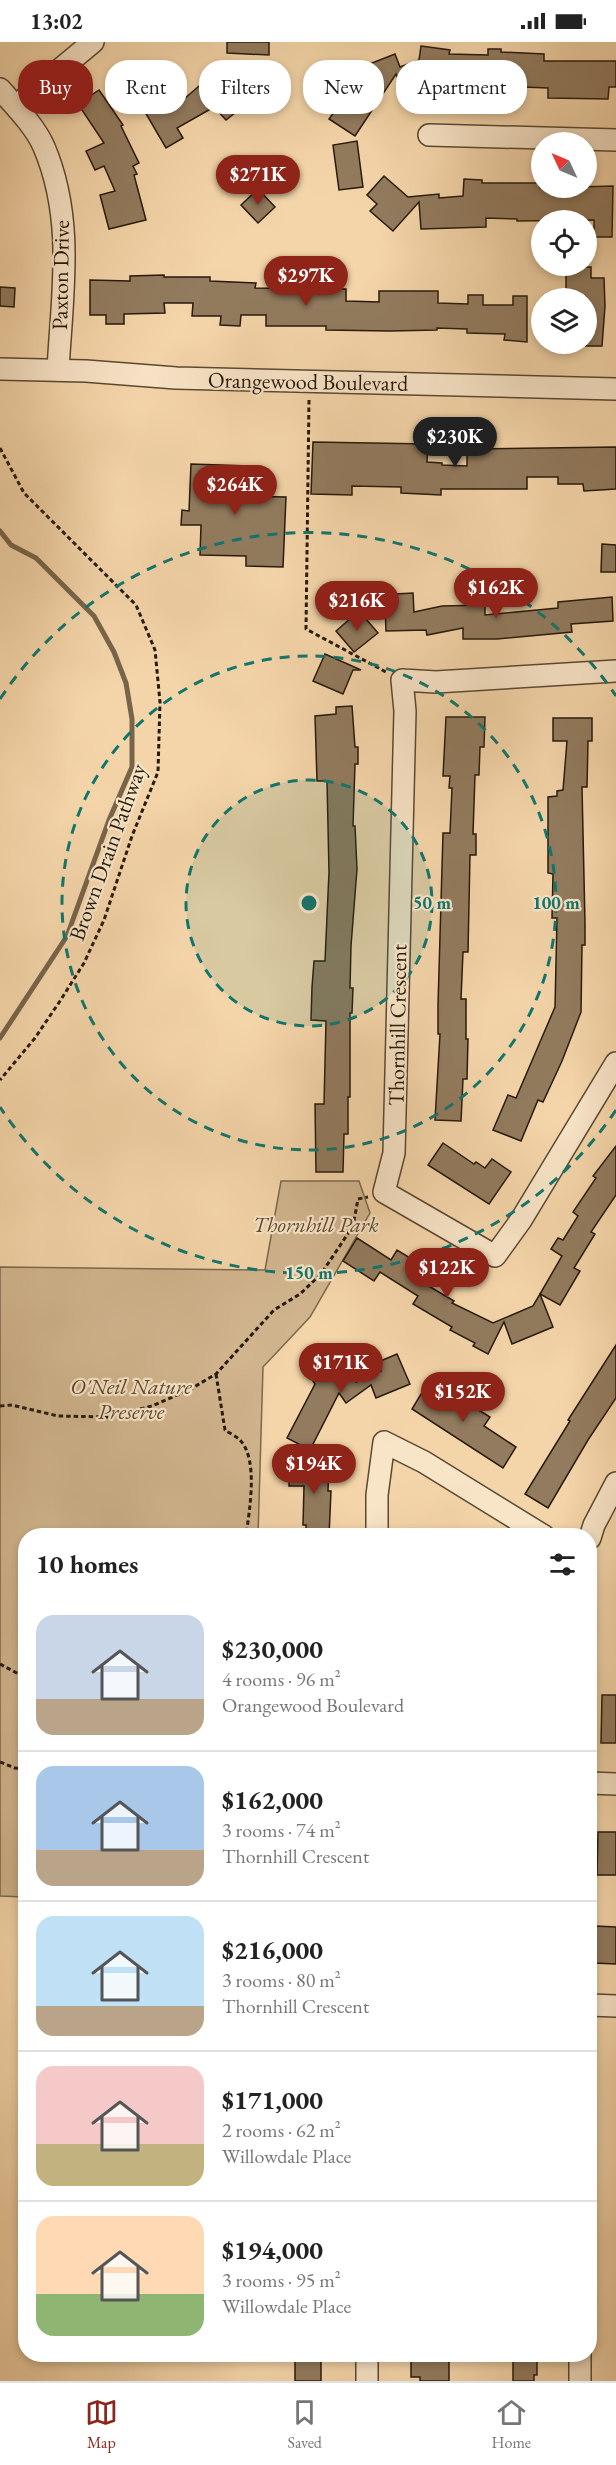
<!DOCTYPE html>
<meta charset="utf-8">
<style>
:root{--surface:#fff;--page:#f6f6f6;--text:#222;--muted:#767676;--line:#e0e0e0;--accent:#8f2418}
body{margin:0;font-family:"EB Garamond",serif;background:var(--page);color:var(--text);height:100vh;display:flex;flex-direction:column;font-size:22px;white-space:nowrap}
*{box-sizing:border-box;margin:0}
p{font-size:20px;color:var(--muted)}
.icon{flex:none;width:33px;height:33px;fill:none;stroke:currentColor;stroke-width:2;stroke-linecap:round;stroke-linejoin:round}
.map{position:relative;flex:1;overflow:hidden}
.details{position:absolute;left:18px;top:1486px;width:579px;height:834px;display:flex;flex-direction:column;background:var(--surface);border-radius:24px;box-shadow:0 3px 9px #0003}
.details>*{flex:none}
.hud{position:absolute;left:18px;top:18px;width:580px;height:54px;display:flex;gap:12px}
.needle{width:39px;rotate:314deg}
.controls{position:absolute;left:531px;top:90px;display:grid;gap:12px}
.controls a{display:grid;place-items:center;width:66px;height:66px;border-radius:50%;background:var(--surface);box-shadow:0 3px 9px #0003;font-size:30px}
.price{position:absolute;translate:-50% -51px;padding:0 14px;border-radius:21px;background:var(--accent);color:#fff;font-size:20px;line-height:39px;filter:drop-shadow(0 2px 3px #0008)}
.price::after{content:'';position:absolute;left:50%;top:36px;width:18px;height:14px;margin-left:-9px;background:inherit;clip-path:polygon(0 0,100% 0,50% 100%)}
.price.on{background:#222;color:#fff}
ul{padding:0;list-style:none}
li{display:flex;align-items:center;gap:18px;height:150px;padding:0 18px}
li+li{border-top:2px solid var(--line)}
li span{display:grid;place-items:center;flex:none;width:168px;height:120px;border-radius:18px;color:#555}
li>.icon{margin-inline-start:auto}
span .icon{width:72px;height:72px;fill:#fffc;stroke-width:1}
li b{font-size:26px}
h2{display:flex;justify-content:space-between;align-items:center;height:72px;padding:0 18px;font-size:26px}
.tag{padding:0 21px;border-radius:24px;background:var(--surface);box-shadow:0 3px 9px #0003;font-size:21px;line-height:54px}
.tag.on{background:var(--accent);color:#fff}
.status{display:flex;justify-content:space-between;align-items:center;height:42px;padding:0 30px;background:var(--surface);direction:ltr}
.status svg{height:16px;fill:currentColor}
.menu{display:flex;justify-content:space-around;align-items:center;height:84px;border-top:2px solid var(--line);background:var(--surface);font-size:16px;color:var(--muted)}
.menu a{display:grid;justify-items:center;gap:3px}
.menu .on{color:var(--accent)}
.map>svg:first-child{display:block}
.green{fill:#d1b58e;stroke:#7c684d;stroke-width:1.5}
.lines{fill:none;stroke-linecap:round;stroke-linejoin:round}
.stream{stroke:#78644a;stroke-width:5}
.building{fill:#927b5e;stroke:#271a0c;stroke-width:1.5}
.minor-casing{stroke:#5a4933;stroke-width:24}
.path{stroke:#271a0c;stroke-width:3;stroke-dasharray:4.5 3;stroke-linecap:butt}
.minor{stroke:#f8e4c7;stroke-width:21}
.ring{fill:none;stroke:#0f766e;stroke-width:3;stroke-dasharray:10 8}
.labels{text-anchor:middle;stroke-width:4.5;stroke-linejoin:round;paint-order:stroke}
.street-label{font-size:22px;fill:#271a0c;stroke:#f8e4c7}
.park-label{font-size:22px;font-style:italic;fill:#5a4833;stroke:#f8e4c7}
.centre{fill:#0f766e;stroke:#f8e4c7;stroke-width:3}
.ring-label{font-size:18px;text-anchor:middle;font-weight:bold;fill:#0f766e;stroke:#f8e4c7;stroke-width:4.5;stroke-linejoin:round;paint-order:stroke}
</style>
<div class="status"><b>13:02</b><svg viewBox="0 0 49 12"><path d="M0 12V9h3v3zM5 12V6h3v6zM10 12V3h3v9zM15 12V0h3v12zM26 1h20v11H26zM47 4h2v5h-2z"/></svg></div>
<div class="map">
<svg width="616" height="2339" viewBox="0 0 616 2339">
<rect width="100%" height="100%" fill="#f4d5a9"/>
<filter id="stains"><feTurbulence type="fractalNoise" baseFrequency=".00333" numOctaves="4"/><feColorMatrix values="0 0 0 0 .2 0 0 0 0 .09 0 0 0 0 .02 0 0 0 .5 -.17"/></filter>
<radialGradient id="worn" r=".72"><stop offset=".6" stop-color="#630" stop-opacity="0"/><stop offset="1" stop-color="#630" stop-opacity=".3"/></radialGradient>
<path class="green" d="M281,1139H359L370,1171L310,1275L263,1325L258,1494H26L25,1855L0,1854V1225L265,1228Z"/>
<g class="lines">
<path class="stream" d="M0,489L11,503L36,516L94,574L114,610L126,641L132,677V725L109,778L67,894L0,996"/>
</g>
<g class="building">
<path d="M227,0H269V13L227,11Z"/>
<path d="M421,4L450,8L449,12L488,13V7H501V10L544,12V19H616V45H609L608,57L548,56V46L523,45L522,56L480,54V46L447,41L449,28L402,46L396,32L355,94L329,77L346,53L355,59L371,34L367,23L395,12L400,25L419,18Z"/>
<path d="M233,29L247,47L233,59L240,67L226,78L214,65L177,86L183,96L166,106L138,58L156,48L165,64L183,53L184,57L213,32L220,40Z"/>
<path d="M99,48L123,83L121,84L139,121L133,124L137,132L134,133L146,178L109,187L100,153L115,149L104,124L95,128L86,109L104,101L78,62Z"/>
<path d="M357,99L363,145L339,148L333,103Z"/>
<path d="M384,134L408,155L439,152V156L463,154L464,137L482,138V141H541L540,146L613,144L612,195H594V178L517,179V177L486,176V185L421,187L419,160L393,189L370,169L377,162L367,153Z"/>
<path d="M258,147L275,165L258,181L241,163Z"/>
<path d="M566,225H591V236H604L605,264L602,304H586V255H566Z"/>
<path d="M164,233V235H210V239L256,241L255,246L346,247V259L379,260V249H438V261L468,262V253H483V263H513V254H527V300L504,298L505,292L467,291V287L437,286V288L390,289L326,288V284H266V273H241L240,284L220,283L221,274H192L193,261H164L165,271L124,272V282H106V273H90V238L130,239V234Z"/>
<path d="M0,245L15,246L14,265L0,264Z"/>
<path d="M313,400L428,402L427,420L442,421V423L467,424V407L616,405V447L584,449L583,442H558V435H527V447H441V453L401,451V445L352,444V453L311,452Z"/>
<path d="M191,422L249,424L248,454L286,455L283,525L246,524V514L200,513L201,483H181L182,468L189,469Z"/>
<path d="M602,502L616,503V530H601Z"/>
<path d="M413,551L414,570L442,564L485,563V573L558,566V560L612,555L613,579L571,582L572,590L497,597H463V586L427,593L426,588L386,589L385,564H396L395,552Z"/>
<path d="M359,569L378,591L354,610L336,589Z"/>
<path d="M325,612L361,628H353L343,652L313,639Z"/>
<path d="M352,664L355,705H358V722H355L353,784H355L357,827L351,904L350,946H353L352,971H350V1055H348V1092H344L343,1130H316L315,1062H324L326,979L311,978L312,945L314,919H325L329,830L327,739H317L315,674L336,672V665Z"/>
<path d="M446,675H485L484,705H480L479,733H475L473,792H476V813H470L468,910H463L461,957H466V997H468L467,1037H463L461,1079L435,1078L440,992H438V963L443,791H450L452,746H449L450,734H443Z"/>
<path d="M553,676H592V699H588L587,745H582L585,881V903H582L581,970L562,1019L543,1060L538,1058L521,1099L493,1088L508,1053L516,1056L555,965L557,876H552L553,832L548,831V755L557,754V749L563,748L567,699H553Z"/>
<path d="M443,1101L474,1122L476,1120L485,1126L492,1117L511,1130L489,1162L428,1123Z"/>
<path d="M616,1104V1153L591,1190L595,1192L574,1226L580,1229L560,1263L540,1252L562,1214L551,1207L558,1196L563,1198L578,1174L573,1170L596,1136L593,1134Z"/>
<path d="M357,1196L391,1218L397,1208L430,1228L422,1240L454,1259L452,1261L493,1281L533,1264L540,1252L553,1285L512,1302L504,1280L488,1312L473,1304L475,1301L450,1288L452,1285L413,1262L418,1254L380,1230L374,1239L343,1219Z"/>
<path d="M616,1303V1356L588,1398L548,1466L525,1452L570,1379L568,1378Z"/>
<path d="M397,1312L410,1342L376,1356L371,1343L346,1361L339,1351L310,1408L287,1396L315,1342L307,1330L332,1313L345,1332L349,1329L356,1340L381,1329L378,1320Z"/>
<path d="M445,1338L461,1347L456,1354L490,1375L484,1384L516,1405L503,1426L412,1367L424,1347L435,1354Z"/>
<path d="M290,1420L329,1421L328,1449H331L329,1494H306V1483H303L304,1444H289Z"/>
<path d="M602,1653H616V1701H601Z"/>
<path d="M598,1790H616V1833H597Z"/>
<path d="M595,1884L616,1885V1922L594,1921Z"/>
<rect x="295" y="2313" width="26" height="26"/>
<path d="M411,2315L449,2316V2339H420V2335H411Z"/>
<path d="M513,2318H537V2333H534V2339H513Z"/>
</g>
<g class="lines">
<defs>
<g id="minor">
<path d="M0,47C15,64 35,84 44,105C75,178 62,252 58,328"/>
<path d="M16,64L93,0"/>
<path d="M429,93L616,98"/>
<path d="M0,327L86,329L176,336L616,347"/>
<path d="M616,629L436,640L402,638L405,669L394,1111L384,1150L495,1214L521,1178L616,1021"/>
<path d="M377,1494V1453L384,1400L424,1420L544,1494"/>
<path d="M590,1496L594,1483L616,1441"/>
<path d="M590,1741L616,1742"/>
<path d="M590,1963L616,1964"/>
<path d="M367,2339V2313"/>
<path d="M580,2339V2313"/>
</g>
</defs>
<use href="#minor" class="minor-casing"/>
<g class="path">
<path d="M309,358L306,587L386,630"/>
<path d="M0,406L24,451L136,563L155,608L160,660L158,730L132,794L104,878L84,921L60,959L35,996L0,1038"/>
<path d="M216,1332L225,1388C229,1391 236,1394 240,1398C259,1418 249,1470 246,1494"/>
<path d="M0,1364L12,1363L58,1374L109,1375L152,1364L189,1348L216,1332L274,1268L300,1252L321,1232L353,1184L358,1157L368,1155"/>
<path d="M0,1622L26,1636"/>
<path d="M0,1720L15,1726L26,1727"/>
</g>
<use href="#minor" class="minor"/>
</g>
<circle cx="309" cy="861" r="123" fill="#0f766e" fill-opacity=".12"/>
<g class="ring">
<circle cx="309" cy="861" r="123"/>
<circle cx="309" cy="861" r="247"/>
<path d="M616 1068A370 370 0 0 1 0 1065M0 657A370 370 0 0 1 616 654"/>
</g>
<g class="labels">
<g class="street-label">
<text transform="translate(60 233) rotate(-89)" y="8">Paxton Drive</text>
<text transform="translate(308 339) rotate(1)" y="8">Orangewood Boulevard</text>
<text transform="translate(107 810) rotate(-70)" y="8">Brown Drain Pathway</text>
<text transform="translate(397 983) rotate(-89)" y="8">Thornhill Crescent</text>
</g>
<g class="park-label">
<text x="316" y="1190">Thornhill Park</text>
<text x="131" y="1352">O'Neil Nature<tspan x="131" dy="25">Preserve</tspan></text>
</g>
</g>
<circle cx="309" cy="861" r="9" class="centre"/>
<g class="ring-label">
<text x="432" y="867">50 m</text>
<text x="556" y="867">100 m</text>
<text x="309" y="1237">150 m</text>
</g>
<rect width="100%" height="100%" filter="url(#stains)"/>
<rect width="100%" height="100%" fill="url(#worn)"/>
</svg>
<div class="controls">
<a><svg class="needle" viewBox="-14 -14 28 28"><path d="M0-13l5 13h-10z" fill="#e53935"/><path d="M0 13l5-13h-10z" fill="#767676"/></svg></a>
<a><svg class="icon" aria-label="locate" viewBox="0 0 24 24"><circle cx="12" cy="12" r="6"/><path d="M12 2v4M12 18v4M2 12h4M18 12h4"/></svg></a>
<a><svg class="icon" aria-label="layers" viewBox="0 0 24 24"><path d="M12 4l9 5-9 5-9-5zM3 14l9 5 9-5"/></svg></a>
</div>
<b class="price" style="left:258px;top:164px">$271K</b>
<b class="price" style="left:306px;top:265px">$297K</b>
<b class="price on" style="left:455px;top:426px">$230K</b>
<b class="price" style="left:235px;top:474px">$264K</b>
<b class="price" style="left:496px;top:577px">$162K</b>
<b class="price" style="left:357px;top:590px">$216K</b>
<b class="price" style="left:447px;top:1257px">$122K</b>
<b class="price" style="left:341px;top:1352px">$171K</b>
<b class="price" style="left:463px;top:1381px">$152K</b>
<b class="price" style="left:314px;top:1453px">$194K</b>
<div class="hud">
<a class="tag on">Buy</a>
<a class="tag">Rent</a>
<a class="tag">Filters</a>
<a class="tag">New</a>
<a class="tag">Apartment</a>
</div>
<section class="details">
<h2>10 homes<svg class="icon" aria-label="filters" viewBox="0 0 24 24"><path d="M4 7h16M4 17h16"/><circle cx="9" cy="7" r="2"/><circle cx="15" cy="17" r="2"/></svg></h2>
<ul>
<li><span style="background:linear-gradient(#c9d6e8 70%,#b9a48a 0)"><svg class="icon" aria-label="home" viewBox="0 0 24 24"><path d="M3 11l9-7 9 7M6 9v11h12V9"/></svg></span><div><b>$230,000</b><p>4 rooms · 96 m²</p><p>Orangewood Boulevard</p></div></li>
<li><span style="background:linear-gradient(#a9c7e8 70%,#b9a48a 0)"><svg class="icon" aria-label="home" viewBox="0 0 24 24"><path d="M3 11l9-7 9 7M6 9v11h12V9"/></svg></span><div><b>$162,000</b><p>3 rooms · 74 m²</p><p>Thornhill Crescent</p></div></li>
<li><span style="background:linear-gradient(#bfe0f5 75%,#b9a48a 0)"><svg class="icon" aria-label="home" viewBox="0 0 24 24"><path d="M3 11l9-7 9 7M6 9v11h12V9"/></svg></span><div><b>$216,000</b><p>3 rooms · 80 m²</p><p>Thornhill Crescent</p></div></li>
<li><span style="background:linear-gradient(#f6c9c9 65%,#c2b280 0)"><svg class="icon" aria-label="home" viewBox="0 0 24 24"><path d="M3 11l9-7 9 7M6 9v11h12V9"/></svg></span><div><b>$171,000</b><p>2 rooms · 62 m²</p><p>Willowdale Place</p></div></li>
<li><span style="background:linear-gradient(#ffd9b3 65%,#8fb573 0)"><svg class="icon" aria-label="home" viewBox="0 0 24 24"><path d="M3 11l9-7 9 7M6 9v11h12V9"/></svg></span><div><b>$194,000</b><p>3 rooms · 95 m²</p><p>Willowdale Place</p></div></li>
</ul>
</section>
</div>
<nav class="menu">
<a class="on"><svg class="icon" aria-label="map" viewBox="0 0 24 24"><path d="M3 6l6-2 6 2 6-2v14l-6 2-6-2-6 2zM9 4v14M15 6v14"/></svg>Map</a>
<a><svg class="icon" aria-label="saved" viewBox="0 0 24 24"><path d="M7 4h10v16l-5-4-5 4z"/></svg>Saved</a>
<a><svg class="icon" aria-label="home" viewBox="0 0 24 24"><path d="M3 11l9-7 9 7M6 9v11h12V9"/></svg>Home</a>
</nav>
